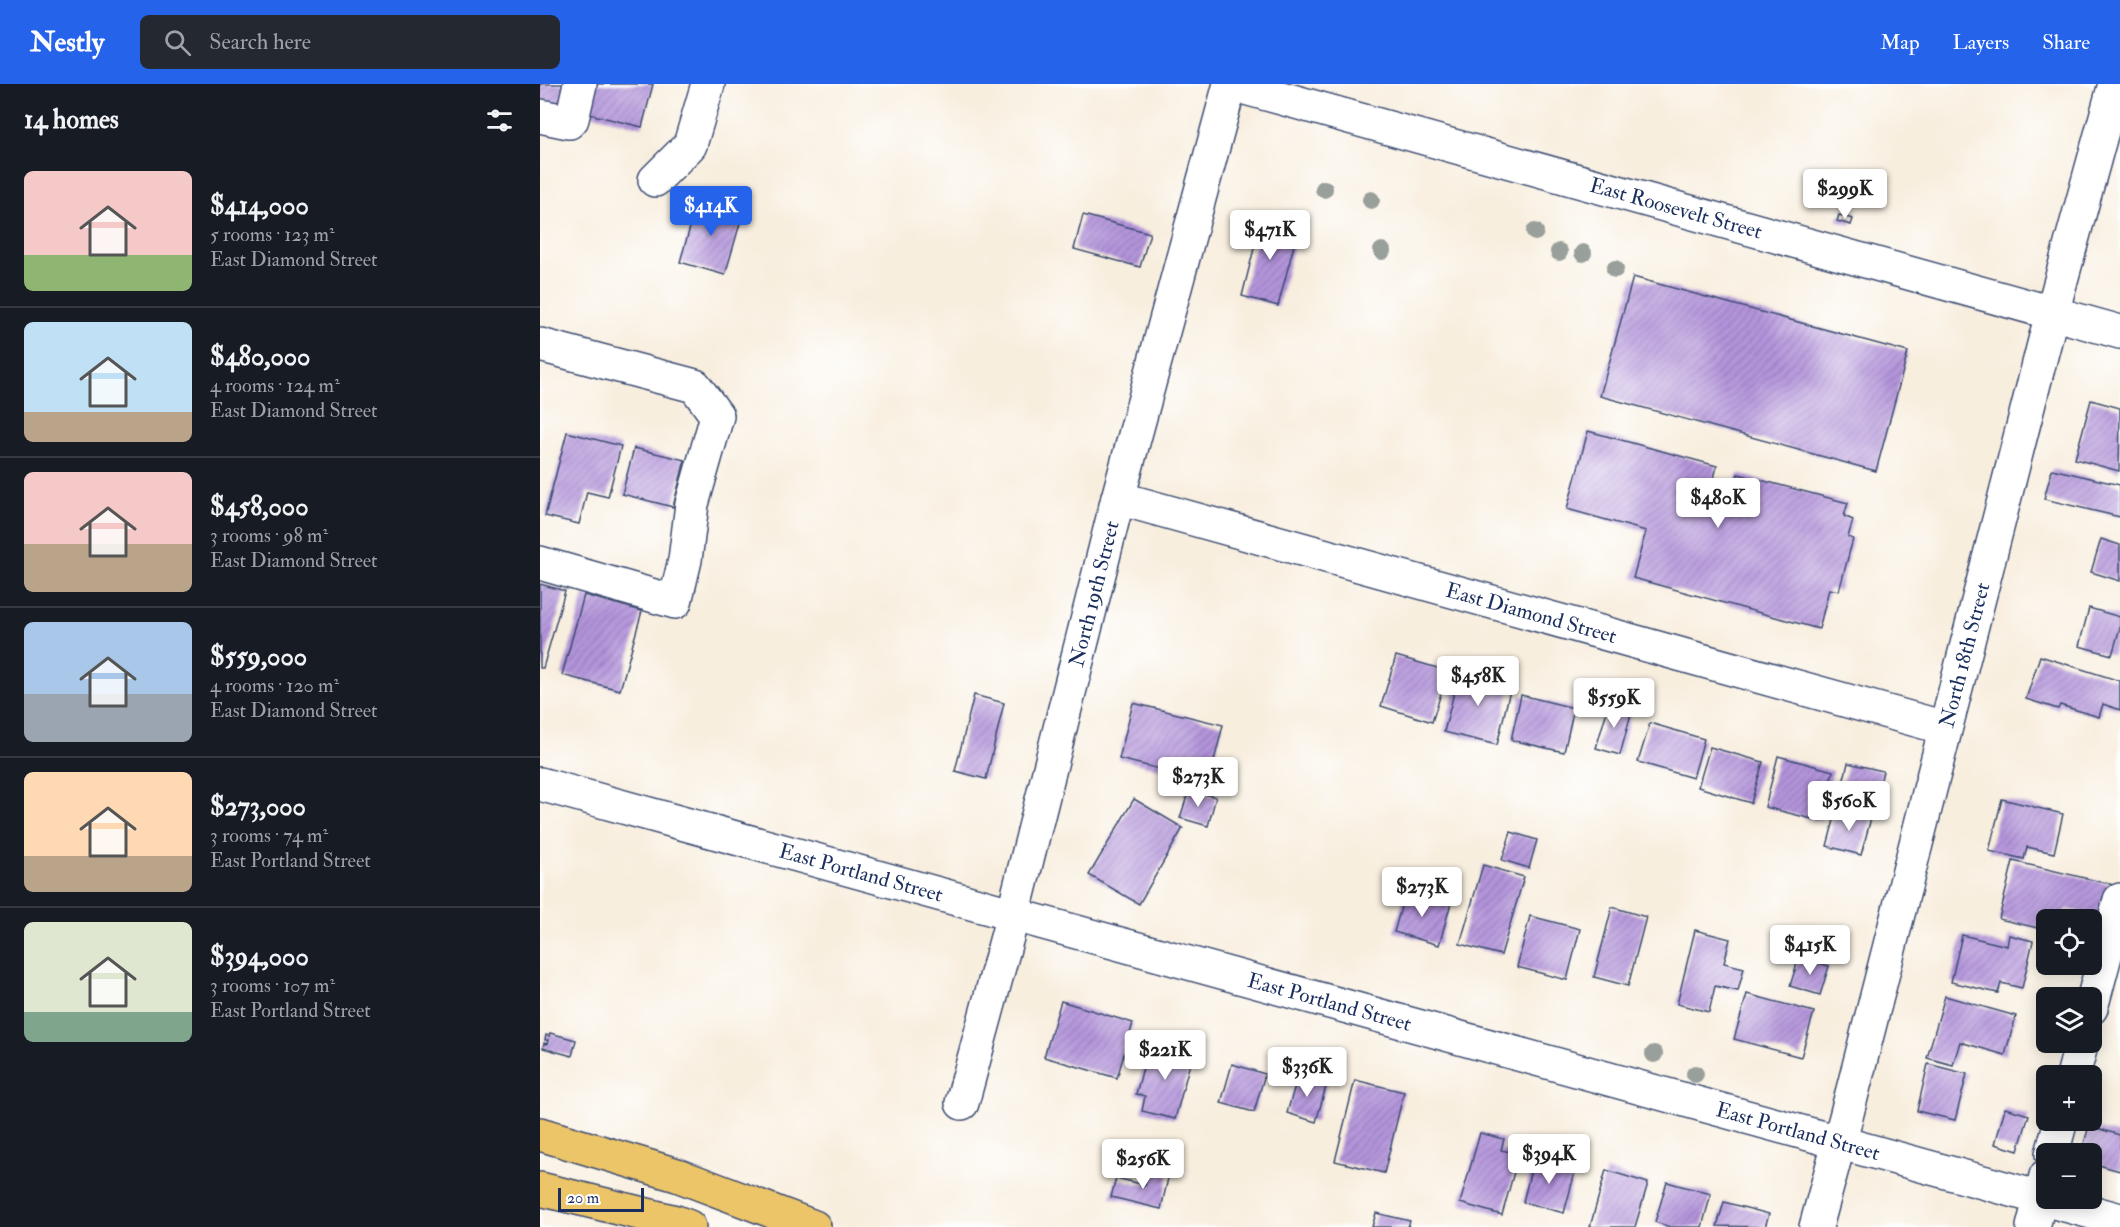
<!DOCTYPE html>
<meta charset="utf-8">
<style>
:root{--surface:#171b24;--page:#242831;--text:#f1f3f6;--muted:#9ea1a6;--line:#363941;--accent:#2563eb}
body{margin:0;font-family:"IM FELL Double Pica",serif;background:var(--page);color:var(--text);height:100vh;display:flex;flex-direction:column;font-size:22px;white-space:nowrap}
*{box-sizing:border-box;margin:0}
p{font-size:20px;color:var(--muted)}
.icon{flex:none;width:33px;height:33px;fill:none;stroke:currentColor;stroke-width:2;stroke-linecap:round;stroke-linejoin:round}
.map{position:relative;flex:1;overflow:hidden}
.side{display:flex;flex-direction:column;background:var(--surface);width:540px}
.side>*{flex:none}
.controls{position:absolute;left:1496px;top:825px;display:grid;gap:12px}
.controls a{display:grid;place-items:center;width:66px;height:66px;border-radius:9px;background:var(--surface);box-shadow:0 3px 15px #0003;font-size:30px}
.scale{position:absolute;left:18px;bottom:15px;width:86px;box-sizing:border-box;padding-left:6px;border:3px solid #1b2f5e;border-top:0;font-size:16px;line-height:21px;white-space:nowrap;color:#1b2f5e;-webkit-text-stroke:4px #fff;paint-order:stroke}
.price{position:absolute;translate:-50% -51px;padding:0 14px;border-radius:6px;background:#fff;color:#222;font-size:20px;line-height:39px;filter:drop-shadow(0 2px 3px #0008)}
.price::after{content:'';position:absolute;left:50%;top:36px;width:18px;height:14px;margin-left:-9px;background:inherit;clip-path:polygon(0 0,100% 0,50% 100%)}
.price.current{background:var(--accent);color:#fff}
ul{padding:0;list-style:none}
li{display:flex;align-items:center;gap:18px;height:150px;padding:0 24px}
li+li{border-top:2px solid var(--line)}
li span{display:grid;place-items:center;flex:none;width:168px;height:120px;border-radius:9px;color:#555}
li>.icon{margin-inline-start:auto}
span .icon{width:72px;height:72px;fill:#fffc;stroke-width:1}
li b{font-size:26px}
h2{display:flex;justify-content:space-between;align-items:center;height:72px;padding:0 24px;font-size:26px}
header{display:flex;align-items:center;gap:36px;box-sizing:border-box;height:84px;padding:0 30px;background:var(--accent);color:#fff}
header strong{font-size:28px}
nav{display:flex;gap:33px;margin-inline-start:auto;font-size:21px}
.search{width:420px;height:54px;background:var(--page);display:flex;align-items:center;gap:15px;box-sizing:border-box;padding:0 21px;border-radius:9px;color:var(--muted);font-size:22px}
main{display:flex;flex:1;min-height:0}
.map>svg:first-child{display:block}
.building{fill:url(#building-hatch)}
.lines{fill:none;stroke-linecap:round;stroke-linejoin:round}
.minor-casing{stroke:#3c4c71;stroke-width:36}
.highway-casing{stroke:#3c4c71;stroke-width:36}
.minor{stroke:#fff;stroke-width:33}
.highway{stroke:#edc569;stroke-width:33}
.tree{fill:#99a09b}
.labels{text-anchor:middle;stroke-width:5;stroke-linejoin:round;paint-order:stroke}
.street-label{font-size:21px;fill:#1b2f5e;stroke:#fff}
</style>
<header>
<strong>Nestly</strong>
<div class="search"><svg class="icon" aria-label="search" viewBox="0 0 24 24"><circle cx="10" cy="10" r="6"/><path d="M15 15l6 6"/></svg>Search here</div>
<nav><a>Map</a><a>Layers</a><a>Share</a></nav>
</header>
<main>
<section class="side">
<h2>14 homes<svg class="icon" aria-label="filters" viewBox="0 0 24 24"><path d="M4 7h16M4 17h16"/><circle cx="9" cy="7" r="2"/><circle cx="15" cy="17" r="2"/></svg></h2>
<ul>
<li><span style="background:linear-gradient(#f6c9c9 70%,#8fb573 0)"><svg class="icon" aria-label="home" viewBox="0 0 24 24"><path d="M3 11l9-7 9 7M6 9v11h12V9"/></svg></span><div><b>$414,000</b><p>5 rooms · 123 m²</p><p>East Diamond Street</p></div></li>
<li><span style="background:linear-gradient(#bfe0f5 75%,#b9a48a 0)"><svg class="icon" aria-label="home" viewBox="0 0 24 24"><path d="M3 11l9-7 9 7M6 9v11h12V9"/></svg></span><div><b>$480,000</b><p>4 rooms · 124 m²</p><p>East Diamond Street</p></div></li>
<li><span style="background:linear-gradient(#f6c9c9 60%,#b9a48a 0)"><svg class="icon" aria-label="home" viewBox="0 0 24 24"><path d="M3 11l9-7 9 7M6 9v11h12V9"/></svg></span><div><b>$458,000</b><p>3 rooms · 98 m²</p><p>East Diamond Street</p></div></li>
<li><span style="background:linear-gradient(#a9c7e8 60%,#9aa5b1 0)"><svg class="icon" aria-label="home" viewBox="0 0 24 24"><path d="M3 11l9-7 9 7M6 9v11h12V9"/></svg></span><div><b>$559,000</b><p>4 rooms · 120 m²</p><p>East Diamond Street</p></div></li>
<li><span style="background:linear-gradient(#ffd9b3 70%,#b9a48a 0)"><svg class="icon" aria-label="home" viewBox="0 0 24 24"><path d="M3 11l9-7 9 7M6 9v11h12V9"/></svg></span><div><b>$273,000</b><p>3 rooms · 74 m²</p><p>East Portland Street</p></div></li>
<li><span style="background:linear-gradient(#dfe7d0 75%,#7fa58c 0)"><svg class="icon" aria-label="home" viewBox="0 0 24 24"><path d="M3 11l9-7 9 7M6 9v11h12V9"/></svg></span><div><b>$394,000</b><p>3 rooms · 107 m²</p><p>East Portland Street</p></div></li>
</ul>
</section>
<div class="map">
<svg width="1580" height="1143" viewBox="0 0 1580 1143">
<defs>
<pattern id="building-hatch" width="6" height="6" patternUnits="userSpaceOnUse" patternTransform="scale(1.5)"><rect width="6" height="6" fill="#b494db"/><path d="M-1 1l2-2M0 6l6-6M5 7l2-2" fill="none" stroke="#9279b5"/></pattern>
</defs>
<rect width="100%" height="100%" fill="#fff"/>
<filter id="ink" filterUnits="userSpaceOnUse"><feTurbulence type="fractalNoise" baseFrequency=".0167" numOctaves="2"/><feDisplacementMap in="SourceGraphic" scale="12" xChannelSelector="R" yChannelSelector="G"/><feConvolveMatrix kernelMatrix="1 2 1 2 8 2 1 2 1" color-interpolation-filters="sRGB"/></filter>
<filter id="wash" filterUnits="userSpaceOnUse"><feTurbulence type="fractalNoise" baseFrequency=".008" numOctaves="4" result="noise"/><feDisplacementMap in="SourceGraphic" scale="24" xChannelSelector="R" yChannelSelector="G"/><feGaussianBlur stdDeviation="1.35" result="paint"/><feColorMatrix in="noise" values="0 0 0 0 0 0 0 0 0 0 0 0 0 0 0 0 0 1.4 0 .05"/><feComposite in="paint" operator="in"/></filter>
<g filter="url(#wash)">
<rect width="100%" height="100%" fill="#f8eede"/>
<g id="blocks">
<g class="building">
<path d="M0,0H33L27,24L0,17Z"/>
<path d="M56,0H113L102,43L49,30Z"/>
<path d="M158,116L203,129L185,191L140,178Z"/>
<path d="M543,131L610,149L600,183L534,165Z"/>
<path d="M1299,131L1313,135L1311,141L1297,137Z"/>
<path d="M722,133L759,142L738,222L702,212Z"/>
<path d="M1093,193L1368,268L1336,387L1060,312Z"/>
<path d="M1551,316L1580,324L1579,387L1535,375Z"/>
<path d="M1048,347L1177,382L1174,394L1195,400L1198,390L1308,419L1304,432L1313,436L1308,453L1313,455L1299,507L1289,505L1279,545L1093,494L1106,447L1027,425Z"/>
<path d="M27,348L81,362L68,413L47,408L39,440L5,432Z"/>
<path d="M94,364L145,376L133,423L82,410Z"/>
<path d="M1512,385L1580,401V433L1504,415Z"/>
<path d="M1561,455L1580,461V497L1551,488Z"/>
<path d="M0,500L25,507L3,584H0Z"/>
<path d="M44,511L102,527L80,606L22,591Z"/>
<path d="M1549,524L1580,533V544L1572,571L1539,562Z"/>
<path d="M856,572L908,587L892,638L841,622Z"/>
<path d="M1500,572L1580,597V626L1563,620L1559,633L1520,621L1518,625L1486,615Z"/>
<path d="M920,585L972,598L957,661L904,648Z"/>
<path d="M434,611L464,619L446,695L415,687Z"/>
<path d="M981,611L1034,624L1024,668L971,656Z"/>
<path d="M593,619L683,641L669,697L579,675Z"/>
<path d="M1069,620L1092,626L1080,671L1056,664Z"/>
<path d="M1110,639L1164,655L1153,694L1098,678Z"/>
<path d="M1170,663L1223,678L1211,719L1158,703Z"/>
<path d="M1238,672L1293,687L1280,737L1225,723Z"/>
<path d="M1308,679L1343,687L1334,724L1299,715Z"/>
<path d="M649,706L676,713L668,742L640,734Z"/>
<path d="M594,715L643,744L599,820L549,791Z"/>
<path d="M1462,715L1523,730L1514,769L1487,763L1484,775L1449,767Z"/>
<path d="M1297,725L1331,734L1321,771L1287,762Z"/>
<path d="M971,748L997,756L989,784L962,776Z"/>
<path d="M1473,777L1574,801L1565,835L1526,825L1523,836H1506V846L1459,835Z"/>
<path d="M943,781L984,793L961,871L920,860Z"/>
<path d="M866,806L911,819L899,861L854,848Z"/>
<path d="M1072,823L1106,833L1088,902L1054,893Z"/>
<path d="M990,832L1040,845L1027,896L977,883Z"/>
<path d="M1155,846L1190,855L1184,879L1204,884L1198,907L1175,902L1169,928L1137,920Z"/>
<path d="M1422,851L1467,862L1469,851L1493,857L1482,904L1461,899L1458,909L1411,898Z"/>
<path d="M1259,873L1289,882L1280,911L1250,902Z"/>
<path d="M1207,910L1274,928L1261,973L1194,955Z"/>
<path d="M1405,912L1476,932L1465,971L1420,958L1413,981L1387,974Z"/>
<path d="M521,917L593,939L577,994L504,973Z"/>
<path d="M10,949L36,956L32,972L3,964L4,959L7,960L8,956H5L6,951L9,952Z"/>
<path d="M620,959L653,968L635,1035L602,1027L605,1012L596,1010L604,980L613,983Z"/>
<path d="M692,980L725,990L714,1028L681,1019Z"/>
<path d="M1388,980L1427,990L1415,1036L1377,1027Z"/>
<path d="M758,991L787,999L776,1038L747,1029Z"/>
<path d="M815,996L864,1008L844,1089L795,1077Z"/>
<path d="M1465,1024L1489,1031L1478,1067L1455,1060Z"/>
<path d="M1549,1042L1580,1051V1087L1551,1079V1070H1541Z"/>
<path d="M940,1049L964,1055L961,1066L979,1070L962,1131L920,1119Z"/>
<path d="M994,1074L1036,1084L1024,1129L983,1118Z"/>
<path d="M609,1085L629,1090L621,1125L571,1113L576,1094L605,1101Z"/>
<path d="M1066,1086L1108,1099L1095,1143H1050Z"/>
<path d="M1127,1098L1171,1110L1162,1143H1130L1115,1138Z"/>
<path d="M1184,1118L1229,1130L1225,1143L1177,1142Z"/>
<path d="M836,1129L870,1137L868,1143H832Z"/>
</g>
</g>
</g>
<g filter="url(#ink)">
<use href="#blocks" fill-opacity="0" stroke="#3c4c71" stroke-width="1.5"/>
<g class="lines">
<defs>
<g id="minor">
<path id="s1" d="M691,0L1580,248"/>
<path d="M0,32L29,38L32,35L40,0"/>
<path d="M115,96L150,61L168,0"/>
<path d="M0,261L155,302L177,332L152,420L145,476L135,518L0,479"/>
<path id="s2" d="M578,414L1405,644"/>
<path id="s3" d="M0,700L1580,1136"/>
<path d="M1551,924L1580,816"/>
<path d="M1533,992L1542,958"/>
<path id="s4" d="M422,1019L473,831L578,414L690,0"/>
<path d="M1512,1070L1521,1036"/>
<path id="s5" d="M1276,1143L1306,1033L1512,229L1575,0"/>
<path d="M1493,1143L1506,1092"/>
</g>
<g id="highway">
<path d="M0,1050L137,1091L274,1143"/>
<path d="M0,1105L136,1138L149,1143"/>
</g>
</defs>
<use href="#minor" class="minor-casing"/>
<use href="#highway" class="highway-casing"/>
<use href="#minor" class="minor"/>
<use href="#highway" class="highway"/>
</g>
<g class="tree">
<circle cx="784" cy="105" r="9"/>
<circle cx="831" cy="116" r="9"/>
<circle cx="995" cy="148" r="9"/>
<circle cx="842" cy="167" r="9"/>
<circle cx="1019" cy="168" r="9"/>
<circle cx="1043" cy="169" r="9"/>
<circle cx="1075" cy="185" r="9"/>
<circle cx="1114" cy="970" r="9"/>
<circle cx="1155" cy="990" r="9"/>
</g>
</g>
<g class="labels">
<g class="street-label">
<text dy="7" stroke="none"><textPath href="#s1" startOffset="462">East Roosevelt Street</textPath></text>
<text dy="7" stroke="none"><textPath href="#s4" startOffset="526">North 19th Street</textPath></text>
<text dy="7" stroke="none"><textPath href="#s2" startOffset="429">East Diamond Street</textPath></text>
<text dy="7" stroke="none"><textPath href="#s5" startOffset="591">North 18th Street</textPath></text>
<text dy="7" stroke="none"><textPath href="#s3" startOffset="333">East Portland Street</textPath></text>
<text dy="7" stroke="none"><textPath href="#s3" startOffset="819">East Portland Street</textPath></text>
<text dy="7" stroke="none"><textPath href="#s3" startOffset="1305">East Portland Street</textPath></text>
</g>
</g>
</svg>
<div class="controls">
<a><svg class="icon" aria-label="locate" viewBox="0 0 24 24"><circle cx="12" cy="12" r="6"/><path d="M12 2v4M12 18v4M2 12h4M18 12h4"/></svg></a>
<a><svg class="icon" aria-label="layers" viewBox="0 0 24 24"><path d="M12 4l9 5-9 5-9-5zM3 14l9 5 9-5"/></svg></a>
<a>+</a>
<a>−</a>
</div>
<div class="scale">20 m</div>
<b class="price" style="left:1305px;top:136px">$299K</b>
<b class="price current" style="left:171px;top:153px">$414K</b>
<b class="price" style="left:730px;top:177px">$471K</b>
<b class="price" style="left:1178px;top:445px">$480K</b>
<b class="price" style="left:938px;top:623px">$458K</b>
<b class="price" style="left:1074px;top:645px">$559K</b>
<b class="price" style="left:658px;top:724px">$273K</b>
<b class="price" style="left:1309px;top:748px">$560K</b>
<b class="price" style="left:882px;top:834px">$273K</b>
<b class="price" style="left:1270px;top:892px">$415K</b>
<b class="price" style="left:625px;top:997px">$221K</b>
<b class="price" style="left:767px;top:1014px">$336K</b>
<b class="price" style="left:1009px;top:1101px">$394K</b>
<b class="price" style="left:603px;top:1106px">$256K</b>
</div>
</main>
